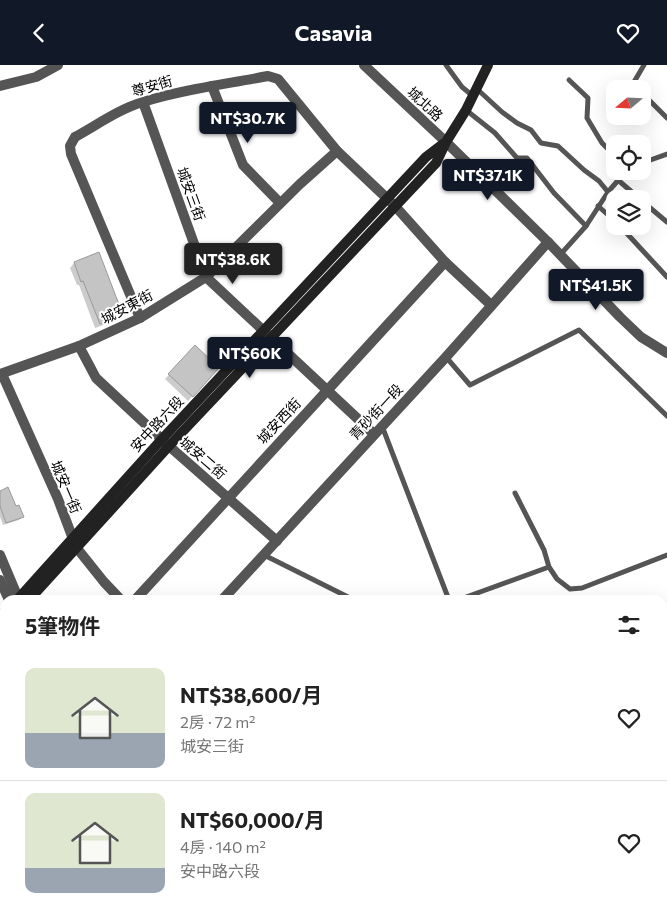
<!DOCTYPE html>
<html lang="zh-TW">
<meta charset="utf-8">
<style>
:root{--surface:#fff;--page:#f6f6f6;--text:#222;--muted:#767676;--line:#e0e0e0;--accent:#111827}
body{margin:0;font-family:Commissioner,"Noto Sans TC",sans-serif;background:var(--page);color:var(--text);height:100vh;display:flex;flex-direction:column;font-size:19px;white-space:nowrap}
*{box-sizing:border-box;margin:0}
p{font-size:16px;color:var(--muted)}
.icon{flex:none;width:28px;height:28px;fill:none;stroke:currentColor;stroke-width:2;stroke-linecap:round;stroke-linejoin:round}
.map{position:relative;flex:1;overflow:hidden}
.side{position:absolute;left:0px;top:530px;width:668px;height:321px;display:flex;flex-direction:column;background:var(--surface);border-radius:15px 15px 0 0;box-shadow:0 5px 20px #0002}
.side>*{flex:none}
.needle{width:32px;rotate:251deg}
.tools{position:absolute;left:606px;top:15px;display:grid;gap:10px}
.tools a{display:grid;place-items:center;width:45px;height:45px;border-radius:10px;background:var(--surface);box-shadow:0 5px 20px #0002;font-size:25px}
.price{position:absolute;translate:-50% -42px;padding:0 11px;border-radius:5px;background:var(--accent);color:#fff;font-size:16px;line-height:32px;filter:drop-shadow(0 1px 2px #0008)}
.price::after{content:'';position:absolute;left:50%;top:30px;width:15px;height:11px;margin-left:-8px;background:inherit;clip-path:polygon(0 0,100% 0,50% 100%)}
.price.selected{background:#222;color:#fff}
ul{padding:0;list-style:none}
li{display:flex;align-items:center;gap:15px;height:125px;padding:0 25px}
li+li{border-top:1px solid var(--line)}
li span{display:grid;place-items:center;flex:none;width:140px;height:100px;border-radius:10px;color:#555}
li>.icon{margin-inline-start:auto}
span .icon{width:60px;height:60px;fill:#fffc;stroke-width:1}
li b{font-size:21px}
h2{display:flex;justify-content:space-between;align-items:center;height:60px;padding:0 25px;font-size:21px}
header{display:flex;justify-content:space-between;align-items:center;height:65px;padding:0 25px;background:var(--accent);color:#fff;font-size:22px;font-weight:700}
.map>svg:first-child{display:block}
.shadow{fill:#0003}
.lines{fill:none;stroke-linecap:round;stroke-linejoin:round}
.stream{stroke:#a3a3a3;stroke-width:2.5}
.building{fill:#c4c4c4;stroke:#999}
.lane{stroke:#555;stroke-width:5}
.street{stroke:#555;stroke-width:10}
.secondary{stroke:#222;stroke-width:10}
.labels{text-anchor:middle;stroke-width:4;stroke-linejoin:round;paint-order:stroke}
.street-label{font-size:14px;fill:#000;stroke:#fff}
</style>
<header><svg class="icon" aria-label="back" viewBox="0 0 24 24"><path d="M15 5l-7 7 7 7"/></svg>Casavia<svg class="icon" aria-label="heart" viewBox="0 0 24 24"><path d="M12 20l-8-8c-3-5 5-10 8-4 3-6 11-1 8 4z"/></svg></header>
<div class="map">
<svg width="667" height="851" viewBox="0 0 667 851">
<rect width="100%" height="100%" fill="#fff"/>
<g class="shadow">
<path d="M98,188L121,250L117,255L95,263L79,220H77L70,203L74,198Z"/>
<path d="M195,282L218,304L188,336L165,314Z"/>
<path d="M0,427L22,452L19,455L3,460L0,452Z"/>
</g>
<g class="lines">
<g class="stream">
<path d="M662,784L667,782"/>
<path d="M488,851L501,846"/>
</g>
</g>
<g class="building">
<path d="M99,187L123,250L100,259L83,216L81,217L74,197Z"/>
<path d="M195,280L219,303L193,332L168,309Z"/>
<path d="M8,422L16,441L19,440L24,452L6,458L0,441V426Z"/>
</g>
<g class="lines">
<g class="lane">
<path d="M446,0L462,22L473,31"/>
<path d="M569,15L588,33L587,53L602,78L615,91"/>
<path d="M477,24L502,47L517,58L531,65L541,78L558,81L584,105L599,116L608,127"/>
<path d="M639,24L634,17L644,0"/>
<path d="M642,28L667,53"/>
<path d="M466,45L495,68L517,93H527L554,128L586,161"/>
<path d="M642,98L667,89"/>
<path d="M618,115L640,134"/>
<path d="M642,136L667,157"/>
<path d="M598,141L615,156"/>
<path d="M620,161L667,212"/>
<path d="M560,190L586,161L608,127L626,106"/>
<path d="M446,292L470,320L579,265L667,351"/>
<path d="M382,361L449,535"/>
<path d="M515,428L544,485L549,502L557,514L570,524L582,523L667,490"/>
<path d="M264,490L354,535"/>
<path d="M458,535L549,502"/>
<path d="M0,654L5,652"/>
<path d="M662,697L667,699"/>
<path d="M570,846L571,851"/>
</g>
<g class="street">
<path d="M364,0L446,77L548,177L620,252L641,272L667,288"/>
<path d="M0,21L36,12L58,0"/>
<path d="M212,21L243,100L280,138"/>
<path d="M143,37L206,212L374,369"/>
<path d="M140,253L71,89L70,81L75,72C97,60 119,44 143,37C184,24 227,19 268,11L278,14L337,86L395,141L445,197L491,240"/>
<path d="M79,281L96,313L169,381L277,476"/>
<path d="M0,309L79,281L140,253L206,212L300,119L337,86"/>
<path d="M2,309L58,434L76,482L104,517L121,535"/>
<path d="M0,490L19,535"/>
<path d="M0,515L9,535"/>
<path d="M135,535L445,197"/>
<path d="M222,535L446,292L548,177"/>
<path d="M0,549L5,547"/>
<path d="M0,774L5,768"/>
</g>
<g class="secondary">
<path d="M17,535L162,374L426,92L443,79"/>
<path d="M29,535L169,381L436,98L446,77L466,45L488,0"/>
</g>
</g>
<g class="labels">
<g class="street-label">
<text transform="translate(152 21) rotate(-16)" y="5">尊安街</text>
<text transform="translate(425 39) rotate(43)" y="5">城北路</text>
<text transform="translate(191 129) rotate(70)" y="5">城安三街</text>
<text transform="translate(127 242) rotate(-28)" y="5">城安東街</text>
<text transform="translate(376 347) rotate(-47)" y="5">青砂街一段</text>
<text transform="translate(279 356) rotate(-47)" y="5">城安西街</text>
<text transform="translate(157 359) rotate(-47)" y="5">安中路六段</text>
<text transform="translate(203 393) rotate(41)" y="5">城安二街</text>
<text transform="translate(66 422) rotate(67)" y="5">城安一街</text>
</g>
</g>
</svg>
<div class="tools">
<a><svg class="needle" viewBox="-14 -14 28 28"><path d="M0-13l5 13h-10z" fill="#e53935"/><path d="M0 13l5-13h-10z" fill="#767676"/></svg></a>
<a><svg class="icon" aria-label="locate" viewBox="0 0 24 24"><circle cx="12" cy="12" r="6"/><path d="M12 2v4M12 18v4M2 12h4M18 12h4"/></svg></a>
<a><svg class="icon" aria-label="layers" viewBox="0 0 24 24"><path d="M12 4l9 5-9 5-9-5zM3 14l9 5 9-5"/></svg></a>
</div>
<b class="price" style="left:248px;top:79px">NT$30.7K</b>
<b class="price" style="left:488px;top:136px">NT$37.1K</b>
<b class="price selected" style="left:233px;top:220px">NT$38.6K</b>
<b class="price" style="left:596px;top:246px">NT$41.5K</b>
<b class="price" style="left:250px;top:314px">NT$60K</b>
<section class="side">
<h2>5筆物件<svg class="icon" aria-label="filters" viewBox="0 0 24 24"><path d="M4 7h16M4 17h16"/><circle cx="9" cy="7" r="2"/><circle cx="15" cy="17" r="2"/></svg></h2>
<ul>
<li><span style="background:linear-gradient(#dfe7d0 65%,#9aa5b1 0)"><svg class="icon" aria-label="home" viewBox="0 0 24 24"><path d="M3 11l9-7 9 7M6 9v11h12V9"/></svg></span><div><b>NT$38,600/月</b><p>2房 · 72 m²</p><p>城安三街</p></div><svg class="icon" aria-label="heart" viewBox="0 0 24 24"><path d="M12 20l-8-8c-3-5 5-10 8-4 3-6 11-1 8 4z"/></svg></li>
<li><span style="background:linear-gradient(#dfe7d0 75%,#9aa5b1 0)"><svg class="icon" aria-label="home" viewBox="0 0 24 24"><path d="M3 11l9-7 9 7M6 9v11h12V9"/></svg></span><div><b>NT$60,000/月</b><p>4房 · 140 m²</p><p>安中路六段</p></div><svg class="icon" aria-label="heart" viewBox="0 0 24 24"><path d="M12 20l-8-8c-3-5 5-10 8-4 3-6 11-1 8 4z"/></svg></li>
</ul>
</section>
</div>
